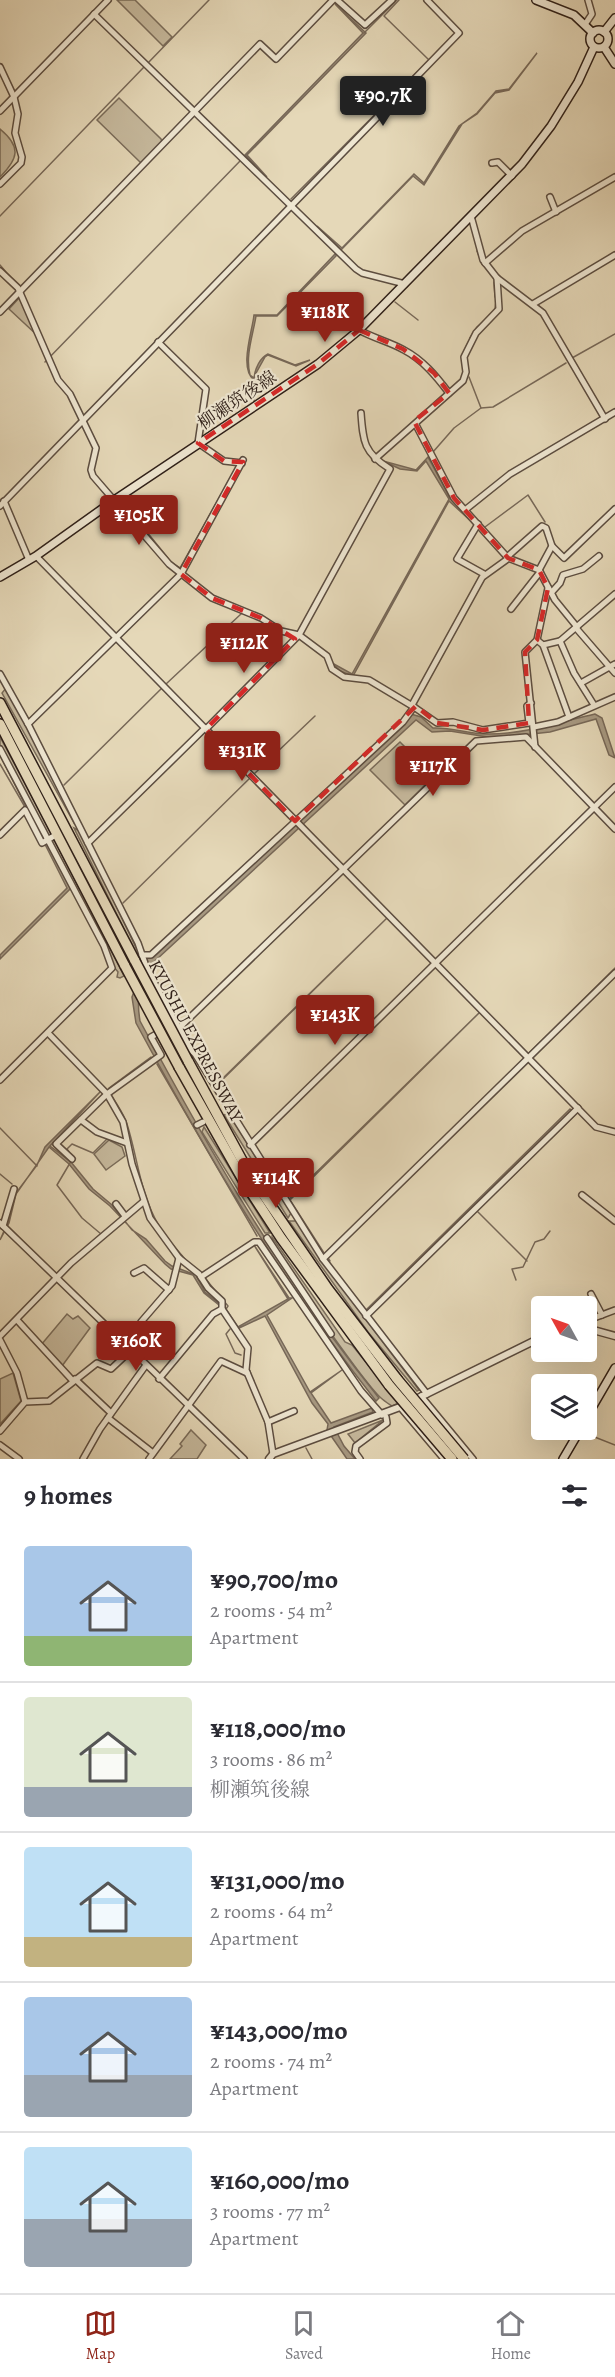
<!DOCTYPE html>
<meta charset="utf-8">
<style>
:root{--surface:#fff;--page:#f2f2f3;--text:#2b2b33;--muted:#7c7c81;--line:#e1e1e2;--accent:#8f2418}
body{margin:0;font-family:Alegreya,"Noto Serif JP",serif;background:var(--page);color:var(--text);height:100vh;display:flex;flex-direction:column;font-size:22px;white-space:nowrap}
*{box-sizing:border-box;margin:0}
p{font-size:20px;color:var(--muted)}
.icon{flex:none;width:33px;height:33px;fill:none;stroke:currentColor;stroke-width:2;stroke-linecap:round;stroke-linejoin:round}
.map{position:relative;height:1459px;overflow:hidden}
.sheet{display:flex;flex-direction:column;background:var(--surface);flex:1}
.sheet>*{flex:none}
.needle{width:39px;rotate:310deg}
.buttons{position:absolute;left:531px;top:1296px;display:grid;gap:12px}
.buttons a{display:grid;place-items:center;width:66px;height:66px;border-radius:6px;background:var(--surface);box-shadow:0 6px 24px #0002;font-size:30px}
.price{position:absolute;translate:-50% -51px;padding:0 14px;border-radius:6px;background:var(--accent);color:#fff;font-size:20px;line-height:39px;filter:drop-shadow(0 2px 3px #0008)}
.price::after{content:'';position:absolute;left:50%;top:36px;width:18px;height:14px;margin-left:-9px;background:inherit;clip-path:polygon(0 0,100% 0,50% 100%)}
.price.on{background:#222;color:#fff}
ul{padding:0;list-style:none}
li{display:flex;align-items:center;gap:18px;height:150px;padding:0 24px}
li+li{border-top:2px solid var(--line)}
li span{display:grid;place-items:center;flex:none;width:168px;height:120px;border-radius:6px;color:#555}
li>.icon{margin-inline-start:auto}
span .icon{width:72px;height:72px;fill:#fffc;stroke-width:1}
li b{font-size:26px}
h2{display:flex;justify-content:space-between;align-items:center;height:72px;padding:0 24px;font-size:26px}
.tab-bar{display:flex;justify-content:space-around;align-items:center;height:84px;border-top:2px solid var(--line);background:var(--surface);font-size:16px;color:var(--muted)}
.tab-bar a{display:grid;justify-items:center;gap:3px}
.tab-bar .on{color:var(--accent)}
.map>svg:first-child{display:block}
.green{fill:#c6b99d;stroke:#7a6c5a;stroke-width:1.5}
.water{fill:#a79982;stroke:#776858;stroke-width:1.5}
.lines{fill:none;stroke-linecap:round;stroke-linejoin:round}
.stream{stroke:#776858;stroke-width:1.5}
.minor-casing{stroke:#5c4d40;stroke-width:8}
.tertiary-casing{stroke:#5c4d40;stroke-width:9}
.secondary-casing{stroke:#2e1f18;stroke-width:10}
.motorway-casing{stroke:#2e1f18;stroke-width:12}
.minor{stroke:#eee6d1;stroke-width:5}
.tertiary{stroke:#eee6d1;stroke-width:6}
.secondary{stroke:#eee6d1;stroke-width:7}
.motorway{stroke:#e5d8b8;stroke-width:9}
.motorway-bridge-casing{stroke:#2e1f18;stroke-width:12;stroke-linecap:butt}
.motorway-bridge{stroke:#e5d8b8;stroke-width:9}
.marked{fill:none;stroke:#d62828;stroke-width:4.5;stroke-dasharray:12 8;stroke-linejoin:round}
.labels{text-anchor:middle;stroke-width:4.5;stroke-linejoin:round;paint-order:stroke}
.street-label{font-size:18px;fill:#2e1f18;stroke:#eee6d1}
</style>
<div class="map">
<svg width="615" height="1459" viewBox="0 0 615 1459">
<rect width="100%" height="100%" fill="#e5d8b8"/>
<filter id="stains"><feTurbulence type="fractalNoise" baseFrequency=".00333" numOctaves="4"/><feColorMatrix values="0 0 0 0 .2 0 0 0 0 .09 0 0 0 0 .02 0 0 0 .5 -.17"/></filter>
<radialGradient id="worn" r=".72"><stop offset=".6" stop-color="#630" stop-opacity="0"/><stop offset="1" stop-color="#630" stop-opacity=".3"/></radialGradient>
<g class="green">
<path d="M117,0H135L172,37L163,46Z"/>
<path d="M119,98L161,139L162,142L141,163L97,120Z"/>
<path d="M0,129C22,147 18,159 0,177Z"/>
<path d="M20,297L39,337L9,309Z"/>
<path d="M6,688L75,820L74,823L2,693Z"/>
<path d="M0,737L52,834L48,836L0,749Z"/>
<path d="M400,742L434,776L405,805L370,770Z"/>
<path d="M74,828L81,832L139,954L137,955Z"/>
<path d="M54,839L124,976L120,978L117,977L118,972L114,967L107,948L52,842Z"/>
<path d="M228,1113L291,1213L288,1218L224,1115Z"/>
<path d="M204,1127L270,1233H265L202,1132Z"/>
<path d="M109,1140L122,1147L125,1156L106,1170L94,1154Z"/>
<path d="M289,1221H296L319,1257L419,1390L417,1391L368,1332Z"/>
<path d="M272,1237L345,1342L352,1345L399,1403L392,1406C389,1404 384,1401 381,1398C364,1383 271,1252 272,1237Z"/>
<path d="M67,1314L73,1319L78,1316L90,1328L62,1366L41,1345Z"/>
<path d="M13,1373L21,1401L0,1424V1379Z"/>
<path d="M383,1420L355,1443L348,1434Z"/>
<path d="M191,1430L206,1445L197,1459H170L182,1446L180,1444Z"/>
</g>
<g class="water">
<path d="M335,4L366,33L247,155L267,177L245,155L363,33Z"/>
<path d="M537,53L509,90L495,93L477,114L462,124L424,185L413,176L341,250L317,226L342,248L414,174L424,183L459,126L477,113L496,91L509,89Z"/>
<path d="M336,253V256L277,316H256C253,335 245,356 250,375L254,378C255,368 260,358 268,354L295,365L310,360L296,366L268,355L265,357L255,375L254,402V380C239,368 252,333 254,315H277Z"/>
<path d="M428,457L450,498L474,524L449,501L353,676L340,671L332,663L352,674L449,499L426,461L417,471L400,469L383,461L416,470Z"/>
<path d="M411,714L421,717L433,728C453,727 470,735 489,734C525,734 560,722 595,714L602,718L615,758L609,755L596,719L550,732L494,738L450,731L432,732L416,720L156,960C139,978 136,997 140,1021C210,1152 285,1282 379,1398L376,1401C283,1283 207,1155 136,1023L132,997L146,959Z"/>
<path d="M0,755L71,888L0,959V955L67,888Z"/>
<path d="M387,918L218,1084L230,1109L198,1051L189,1044L183,1030L190,1043L199,1050L218,1083Z"/>
<path d="M480,1012L290,1200L324,1253L273,1178L289,1199Z"/>
<path d="M100,1092L50,1146L71,1162L93,1189L112,1205L132,1230L146,1239L165,1261L172,1266L196,1275L205,1292L226,1309L238,1327L288,1299L254,1245L289,1298H292L267,1315L310,1392L342,1370L311,1393L331,1423L372,1408L373,1412L334,1427L344,1446L355,1459H347L327,1430L328,1424L312,1403L265,1316L237,1329L224,1309L204,1293L193,1275L171,1269L165,1264L110,1206L89,1189L69,1164L49,1147L16,1194L9,1223L0,1240L8,1222L13,1197L37,1165L45,1147Z"/>
<path d="M570,1109L572,1111L366,1310Z"/>
</g>
<g class="lines">
<g class="stream">
<path d="M364,33L397,0"/>
<path d="M147,64L209,0"/>
<path d="M291,199L429,60L384,16L399,0"/>
<path d="M0,216L144,67"/>
<path d="M475,239L476,245"/>
<path d="M477,251L480,258"/>
<path d="M0,265L11,278"/>
<path d="M494,282L495,297"/>
<path d="M395,302L418,320"/>
<path d="M538,305L544,310"/>
<path d="M495,309L496,301"/>
<path d="M470,338L477,327L486,319"/>
<path d="M464,351L469,341"/>
<path d="M572,358L615,334"/>
<path d="M45,362L240,161"/>
<path d="M481,408L493,407L566,363"/>
<path d="M433,452L454,428L481,408L469,377"/>
<path d="M10,499L17,492"/>
<path d="M121,500L172,563L180,568L237,466"/>
<path d="M485,527L528,495L545,522"/>
<path d="M166,684L241,614"/>
<path d="M0,764L25,807"/>
<path d="M253,775L315,716"/>
<path d="M64,785L163,687"/>
<path d="M123,903L250,778"/>
<path d="M529,1053L615,968"/>
<path d="M157,1064L257,1236"/>
<path d="M109,1088L151,1057"/>
<path d="M112,1096C117,1105 124,1114 127,1124C138,1159 140,1194 159,1226"/>
<path d="M0,1128L37,1166"/>
<path d="M69,1152L67,1149L72,1144L93,1153L108,1138"/>
<path d="M70,1163L57,1185L82,1218L101,1234"/>
<path d="M0,1174L12,1184"/>
<path d="M173,1245L185,1259"/>
<path d="M328,1258L330,1261"/>
<path d="M527,1261L477,1211L574,1116"/>
<path d="M204,1277L228,1306L226,1309"/>
<path d="M516,1280L512,1269L523,1267L535,1242L544,1239L550,1231"/>
<path d="M230,1329L226,1334L235,1353L241,1355"/>
<path d="M582,1432L615,1445"/>
<path d="M306,1448L312,1459"/>
</g>
<defs>
<g id="minor">
<path d="M337,0L365,25L392,0"/>
<path d="M94,14L356,269L362,273L405,284"/>
<path d="M586,23L592,14L588,0"/>
<path d="M0,67L14,97L18,114L15,133L22,157L21,163L0,184"/>
<path d="M0,111L108,0"/>
<path d="M492,163L498,162L512,176"/>
<path d="M550,197L556,212"/>
<path d="M471,216L483,260L497,278L543,313L605,419"/>
<path d="M485,263L522,231L615,177"/>
<path d="M0,271L18,288L58,380L70,394L96,448L91,470L93,476L169,564L212,598L261,618L281,631L299,635L327,656L332,669L344,677L369,680L414,707"/>
<path d="M533,304L615,255"/>
<path d="M0,312L260,44L276,59L333,0"/>
<path d="M359,330C373,338 390,342 404,350C423,360 436,376 449,393"/>
<path d="M158,342L206,389L198,443L224,461L242,463"/>
<path d="M416,425L454,498L508,558L539,570L555,600L577,627"/>
<path d="M375,459L463,381L466,372L464,357L476,333L499,309L497,278"/>
<path d="M4,501L29,560"/>
<path d="M0,506L459,33L427,0"/>
<path d="M465,510L510,474L615,412"/>
<path d="M36,556L596,1127L615,1132"/>
<path d="M507,557L542,526L546,528L552,546L564,558L615,509"/>
<path d="M539,570L552,546"/>
<path d="M484,576L509,558"/>
<path d="M551,593L560,583L563,575L583,569L599,556"/>
<path d="M511,609L540,572"/>
<path d="M576,628L615,673"/>
<path d="M537,640L543,645L560,641L615,594"/>
<path d="M560,641L574,673L594,705"/>
<path d="M543,645L569,717"/>
<path d="M0,674L28,724L138,943L147,969L190,1049L195,1054L323,1259L427,1394"/>
<path d="M581,683L615,664"/>
<path d="M412,705L484,574L457,559L478,524"/>
<path d="M28,724L181,574L243,460"/>
<path d="M534,727L558,722L615,697"/>
<path d="M206,729L299,635L390,469C364,453 363,442 361,413"/>
<path d="M535,747L525,652L537,640L548,588"/>
<path d="M0,749L104,946L112,968L0,1080"/>
<path d="M0,835L25,810L42,843L54,836"/>
<path d="M88,843L205,728"/>
<path d="M142,955H151L403,722L414,707L437,723L453,722L483,730L529,723L527,706L531,703"/>
<path d="M178,1029L476,741L526,737L615,829"/>
<path d="M48,1033L107,1094L123,1122L132,1164L150,1218L179,1258L199,1274L208,1288L222,1301V1309L248,1348L246,1370L268,1422L273,1454"/>
<path d="M81,1120L97,1132L127,1143"/>
<path d="M197,1125L203,1122"/>
<path d="M250,1145L615,787"/>
<path d="M72,1159L56,1144L107,1094L161,1055L151,1037L171,1026"/>
<path d="M582,1195L615,1221"/>
<path d="M116,1204L125,1216"/>
<path d="M0,1223L244,1459"/>
<path d="M3,1226L14,1189"/>
<path d="M267,1238L331,1334"/>
<path d="M323,1259L615,973"/>
<path d="M134,1273L144,1268L169,1290"/>
<path d="M201,1277L254,1242H259L361,1391L382,1415"/>
<path d="M591,1294L602,1315"/>
<path d="M366,1316L578,1108"/>
<path d="M17,1320L73,1381"/>
<path d="M586,1321L615,1310"/>
<path d="M0,1336L71,1263L143,1202"/>
<path d="M0,1340L17,1373L25,1402"/>
<path d="M75,1379L111,1413"/>
<path d="M159,1379L213,1314L222,1309"/>
<path d="M421,1396L473,1459"/>
<path d="M400,1407L444,1459"/>
<path d="M108,1418L153,1453"/>
<path d="M268,1422L294,1411"/>
<path d="M0,1431L25,1402L49,1401L97,1363L111,1369L127,1354L141,1322L172,1286L179,1258"/>
<path d="M0,1445L19,1459"/>
<path d="M83,1459L100,1429L146,1365"/>
<path d="M149,1459L221,1361L247,1373"/>
<path d="M360,1459L355,1452L356,1446L387,1423L386,1417"/>
</g>
<g id="tertiary">
<path d="M586,1328L615,1336"/>
<path d="M269,1459L273,1454L400,1407L542,1337"/>
</g>
<g id="secondary">
<path d="M536,0L574,15L593,33"/>
<circle cx="599" cy="39" r="9"/>
<path d="M604,32L615,18"/>
<path d="M604,47L615,64"/>
<path d="M0,577L36,556L116,499L318,364L359,330L522,164L551,126L578,82L594,47"/>
<path d="M586,1418L615,1368"/>
<path d="M563,1459L580,1430"/>
</g>
<g id="motorway">
<path d="M0,703L135,961"/>
<path d="M0,724L125,966"/>
<path d="M188,1061L250,1175L328,1289L397,1379"/>
<path d="M179,1067L243,1180L281,1238L389,1385"/>
</g>
</defs>
<use href="#minor" class="minor-casing"/>
<use href="#tertiary" class="tertiary-casing"/>
<use href="#secondary" class="secondary-casing"/>
<use href="#motorway" class="motorway-casing"/>
<use href="#minor" class="minor"/>
<use href="#tertiary" class="tertiary"/>
<use href="#secondary" class="secondary"/>
<use href="#motorway" class="motorway"/>
<defs>
<g id="motorway-bridge">
<path d="M135,961L188,1061"/>
<path d="M125,966L179,1067"/>
<path d="M397,1379L464,1459"/>
<path d="M389,1385L452,1459"/>
</g>
</defs>
<use href="#motorway-bridge" class="motorway-bridge-casing"/>
<use href="#motorway-bridge" class="motorway-bridge"/>
</g>
<path class="marked" d="M359,330L403,349L434,373L449,393L414,421L454,498L508,558L539,570L548,588L537,640L525,652L529,723L483,730L437,723L416,706L295,821L206,729L295,639L261,618L212,598L181,574L243,462L224,461L198,443L318,364Z"/>
<g class="labels">
<g class="street-label">
<text transform="translate(237 400) rotate(-34)" y="6">柳瀬筑後線</text>
<text transform="translate(196 1041) rotate(62)" y="6">KYUSHU EXPRESSWAY</text>
</g>
</g>
<rect width="100%" height="100%" filter="url(#stains)"/>
<rect width="100%" height="100%" fill="url(#worn)"/>
</svg>
<div class="buttons">
<a><svg class="needle" viewBox="-14 -14 28 28"><path d="M0-13l5 13h-10z" fill="#e53935"/><path d="M0 13l5-13h-10z" fill="#7c7c81"/></svg></a>
<a><svg class="icon" aria-label="layers" viewBox="0 0 24 24"><path d="M12 4l9 5-9 5-9-5zM3 14l9 5 9-5"/></svg></a>
</div>
<b class="price on" style="left:383px;top:127px">¥90.7K</b>
<b class="price" style="left:325px;top:343px">¥118K</b>
<b class="price" style="left:139px;top:546px">¥105K</b>
<b class="price" style="left:244px;top:674px">¥112K</b>
<b class="price" style="left:242px;top:782px">¥131K</b>
<b class="price" style="left:433px;top:797px">¥117K</b>
<b class="price" style="left:335px;top:1046px">¥143K</b>
<b class="price" style="left:276px;top:1209px">¥114K</b>
<b class="price" style="left:136px;top:1372px">¥160K</b>
</div>
<section class="sheet">
<h2>9 homes<svg class="icon" aria-label="filters" viewBox="0 0 24 24"><path d="M4 7h16M4 17h16"/><circle cx="9" cy="7" r="2"/><circle cx="15" cy="17" r="2"/></svg></h2>
<ul>
<li><span style="background:linear-gradient(#a9c7e8 75%,#8fb573 0)"><svg class="icon" aria-label="home" viewBox="0 0 24 24"><path d="M3 11l9-7 9 7M6 9v11h12V9"/></svg></span><div><b>¥90,700/mo</b><p>2 rooms · 54 m²</p><p>Apartment</p></div></li>
<li><span style="background:linear-gradient(#dfe7d0 75%,#9aa5b1 0)"><svg class="icon" aria-label="home" viewBox="0 0 24 24"><path d="M3 11l9-7 9 7M6 9v11h12V9"/></svg></span><div><b>¥118,000/mo</b><p>3 rooms · 86 m²</p><p>柳瀬筑後線</p></div></li>
<li><span style="background:linear-gradient(#bfe0f5 75%,#c2b280 0)"><svg class="icon" aria-label="home" viewBox="0 0 24 24"><path d="M3 11l9-7 9 7M6 9v11h12V9"/></svg></span><div><b>¥131,000/mo</b><p>2 rooms · 64 m²</p><p>Apartment</p></div></li>
<li><span style="background:linear-gradient(#a9c7e8 65%,#9aa5b1 0)"><svg class="icon" aria-label="home" viewBox="0 0 24 24"><path d="M3 11l9-7 9 7M6 9v11h12V9"/></svg></span><div><b>¥143,000/mo</b><p>2 rooms · 74 m²</p><p>Apartment</p></div></li>
<li><span style="background:linear-gradient(#bfe0f5 60%,#9aa5b1 0)"><svg class="icon" aria-label="home" viewBox="0 0 24 24"><path d="M3 11l9-7 9 7M6 9v11h12V9"/></svg></span><div><b>¥160,000/mo</b><p>3 rooms · 77 m²</p><p>Apartment</p></div></li>
</ul>
</section>
<nav class="tab-bar">
<a class="on"><svg class="icon" aria-label="map" viewBox="0 0 24 24"><path d="M3 6l6-2 6 2 6-2v14l-6 2-6-2-6 2zM9 4v14M15 6v14"/></svg>Map</a>
<a><svg class="icon" aria-label="saved" viewBox="0 0 24 24"><path d="M7 4h10v16l-5-4-5 4z"/></svg>Saved</a>
<a><svg class="icon" aria-label="home" viewBox="0 0 24 24"><path d="M3 11l9-7 9 7M6 9v11h12V9"/></svg>Home</a>
</nav>
